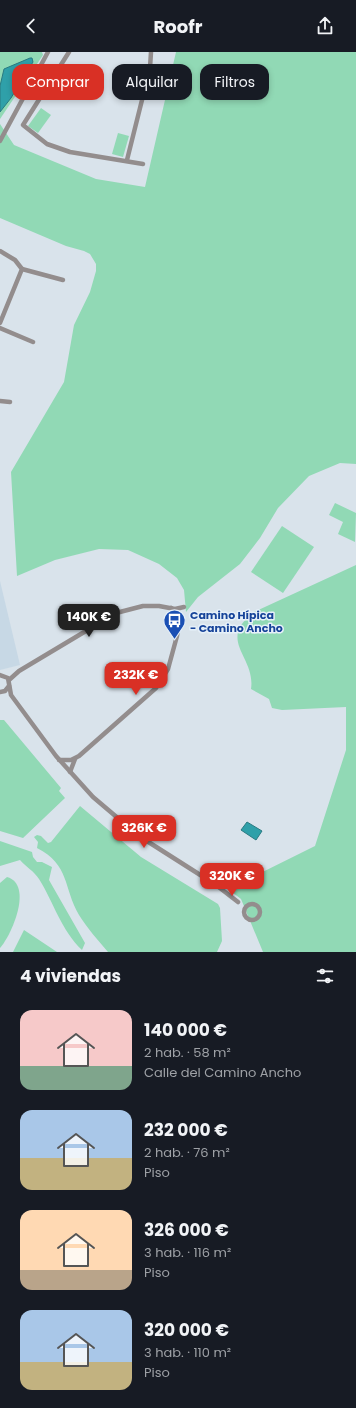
<!DOCTYPE html>
<html lang="es">
<meta charset="utf-8">
<style>
:root{--surface:#171b24;--page:#242831;--text:#f1f3f6;--muted:#9ea1a6;--accent:#d93025}
body{margin:0;font-family:Poppins,sans-serif;background:var(--page);color:var(--text);height:100vh;display:flex;flex-direction:column;font-size:15px;white-space:nowrap}
*{box-sizing:border-box;margin:0}
p{font-size:13px;color:var(--muted)}
.icon{flex:none;width:22px;height:22px;fill:none;stroke:currentColor;stroke-width:2;stroke-linecap:round;stroke-linejoin:round}
.map{position:relative;height:900px;overflow:hidden}
.sheet{display:flex;flex-direction:column;background:var(--surface);flex:1}
.sheet>*{flex:none}
.banner{position:absolute;left:12px;top:12px;width:332px;height:36px;display:flex;gap:8px}
.price{position:absolute;translate:-50% -34px;padding:0 9px;border-radius:8px;background:var(--accent);color:#fff;font-size:13px;line-height:26px;filter:drop-shadow(0 1px 2px #0008)}
.price::after{content:'';position:absolute;left:50%;top:24px;width:12px;height:9px;margin-left:-6px;background:inherit;clip-path:polygon(0 0,100% 0,50% 100%)}
.price.active{background:#222;color:#fff}
ul{padding:0;list-style:none}
li{display:flex;align-items:center;gap:12px;height:100px;padding:0 20px}
li span{display:grid;place-items:center;flex:none;width:112px;height:80px;border-radius:12px;color:#555}
li>.icon{margin-inline-start:auto}
span .icon{width:48px;height:48px;fill:#fffc;stroke-width:1}
li b{font-size:17px}
h2{display:flex;justify-content:space-between;align-items:center;height:48px;padding:0 20px;font-size:17px}
.pill{padding:0 14px;border-radius:12px;background:var(--surface);box-shadow:0 2px 6px #0003;font-size:14px;line-height:36px}
.pill.active{background:var(--accent);color:#fff}
header{display:flex;justify-content:space-between;align-items:center;height:52px;padding:0 20px;background:var(--surface);font-size:18px;font-weight:700}
.map>svg:first-child{display:block}
.built{fill:#c7d8e5}
.green{fill:#91d9b5}
.water{fill:#2fa0a9;stroke:#2a7a81}
.lines{fill:none;stroke-linecap:round;stroke-linejoin:round}
.street{stroke:#938d8d;stroke-width:4.5}
.labels{text-anchor:middle;stroke-width:3;stroke-linejoin:round;paint-order:stroke}
.transit-label{font-size:11px;font-weight:bold;fill:#164399;stroke:#e6f0f9;text-anchor:start}
</style>
<header><svg class="icon" aria-label="back" viewBox="0 0 24 24"><path d="M15 5l-7 7 7 7"/></svg>Roofr<svg class="icon" aria-label="share" viewBox="0 0 24 24"><path d="M12 15V3M7 8l5-5 5 5M5 13v7h14v-7"/></svg></header>
<div class="map">
<svg width="356" height="900" viewBox="0 0 356 900">
<rect width="100%" height="100%" fill="#d9e3eb"/>
<path class="built" d="M0,529L20,613L0,618Z"/>
<g class="green">
<path d="M0,0H42L43,3L0,67Z"/>
<path d="M176,0H356V412L340,411L309,424L278,456L260,486L240,512L198,545L186,560L184,538L177,526L159,512L128,498L99,497L55,508L17,524L11,420L64,330L74,273L90,240L96,219V212L90,202L84,199L66,194L0,166V72L14,93L96,127L145,135Z"/>
<path d="M41,56L51,63L38,81L28,74Z"/>
<path d="M118,81L129,84L123,105L112,102Z"/>
<path d="M335,451L356,461L355,490L338,482L343,470L329,463Z"/>
<path d="M282,474L314,495L283,541L251,520Z"/>
<path d="M356,513V900H263L241,847L228,837L315,794L346,698V655L282,658L272,656L269,647L251,637C256,604 216,589 254,560Z"/>
<path d="M0,668H4L61,736L59,739L65,746L23,786L0,779Z"/>
<path d="M80,754L141,805L218,852L220,856L222,889L217,900H108C98,888 87,876 79,863C63,835 70,813 37,796L38,790L34,785L37,783L41,784L48,791L51,790Z"/>
<path d="M0,789L32,800L33,805L37,810H42L52,815L49,828L85,891L82,898C61,878 54,851 39,827C34,819 26,815 20,808L0,814Z"/>
<path d="M7,825C34,833 11,884 0,896V831Z"/>
<path d="M24,878L57,900H13Z"/>
</g>
<g class="water">
<path d="M30,6H32L33,10L11,46L0,60V34L4,17Z"/>
<path d="M247,770L262,779L256,788L241,778Z"/>
</g>
<g class="lines">
<g class="street">
<path d="M69,0L23,73L47,92L70,100L143,112"/>
<path d="M0,89L48,0"/>
<path d="M127,108L150,16L151,0"/>
<path d="M0,199L15,208L22,217L0,271"/>
<path d="M22,217L63,228"/>
<path d="M0,276L33,290"/>
<path d="M0,349L10,350"/>
<path d="M0,623L8,626L11,643L56,704L93,745L139,784L216,833L238,850"/>
<path d="M9,628L19,619L116,561L143,554H159L175,557L184,555"/>
<path d="M0,640L5,639L9,634"/>
<path d="M59,708H71L79,704L156,636L168,617L177,584L179,572L178,565L171,556"/>
<path d="M70,720L75,707"/>
<circle cx="252" cy="860" r="8"/>
</g>
</g>
<defs>
<symbol id="bus-pin" viewBox="-11 -11 22 30"><path d="M0 17L-7.5 6A9.5 9.5 0 1 1 7.5 6Z" fill="#1a4fb4" stroke="#e6f0f9"/><path d="M-5-6H5V4H4V6H2V4H-2V6H-4V4H-5ZM-3.5-4V0h7V-4ZM-3.5 1.2v1.5H-2V1.2ZM2 1.2v1.5H3.5V1.2Z" fill="#fff"/></symbol>
</defs>
<g fill-rule="evenodd">
<use href="#bus-pin" x="162" y="556" width="25" height="34"/>
</g>
<g class="labels">
<g class="transit-label">
<text x="190" y="567">Camino Hípica<tspan x="190" dy="13">- Camino Ancho</tspan></text>
</g>
</g>
</svg>
<b class="price active" style="left:89px;top:586px">140K €</b>
<b class="price" style="left:136px;top:644px">232K €</b>
<b class="price" style="left:144px;top:797px">326K €</b>
<b class="price" style="left:232px;top:845px">320K €</b>
<div class="banner">
<a class="pill active">Comprar</a>
<a class="pill">Alquilar</a>
<a class="pill">Filtros</a>
</div>
</div>
<section class="sheet">
<h2>4 viviendas<svg class="icon" aria-label="filters" viewBox="0 0 24 24"><path d="M4 7h16M4 17h16"/><circle cx="9" cy="7" r="2"/><circle cx="15" cy="17" r="2"/></svg></h2>
<ul>
<li><span style="background:linear-gradient(#f6c9c9 70%,#7fa58c 0)"><svg class="icon" aria-label="home" viewBox="0 0 24 24"><path d="M3 11l9-7 9 7M6 9v11h12V9"/></svg></span><div><b>140 000 €</b><p>2 hab. · 58 m²</p><p>Calle del Camino Ancho</p></div></li>
<li><span style="background:linear-gradient(#a9c7e8 60%,#c2b280 0)"><svg class="icon" aria-label="home" viewBox="0 0 24 24"><path d="M3 11l9-7 9 7M6 9v11h12V9"/></svg></span><div><b>232 000 €</b><p>2 hab. · 76 m²</p><p>Piso</p></div></li>
<li><span style="background:linear-gradient(#ffd9b3 75%,#b9a48a 0)"><svg class="icon" aria-label="home" viewBox="0 0 24 24"><path d="M3 11l9-7 9 7M6 9v11h12V9"/></svg></span><div><b>326 000 €</b><p>3 hab. · 116 m²</p><p>Piso</p></div></li>
<li><span style="background:linear-gradient(#a9c7e8 65%,#c2b280 0)"><svg class="icon" aria-label="home" viewBox="0 0 24 24"><path d="M3 11l9-7 9 7M6 9v11h12V9"/></svg></span><div><b>320 000 €</b><p>3 hab. · 110 m²</p><p>Piso</p></div></li>
</ul>
</section>
